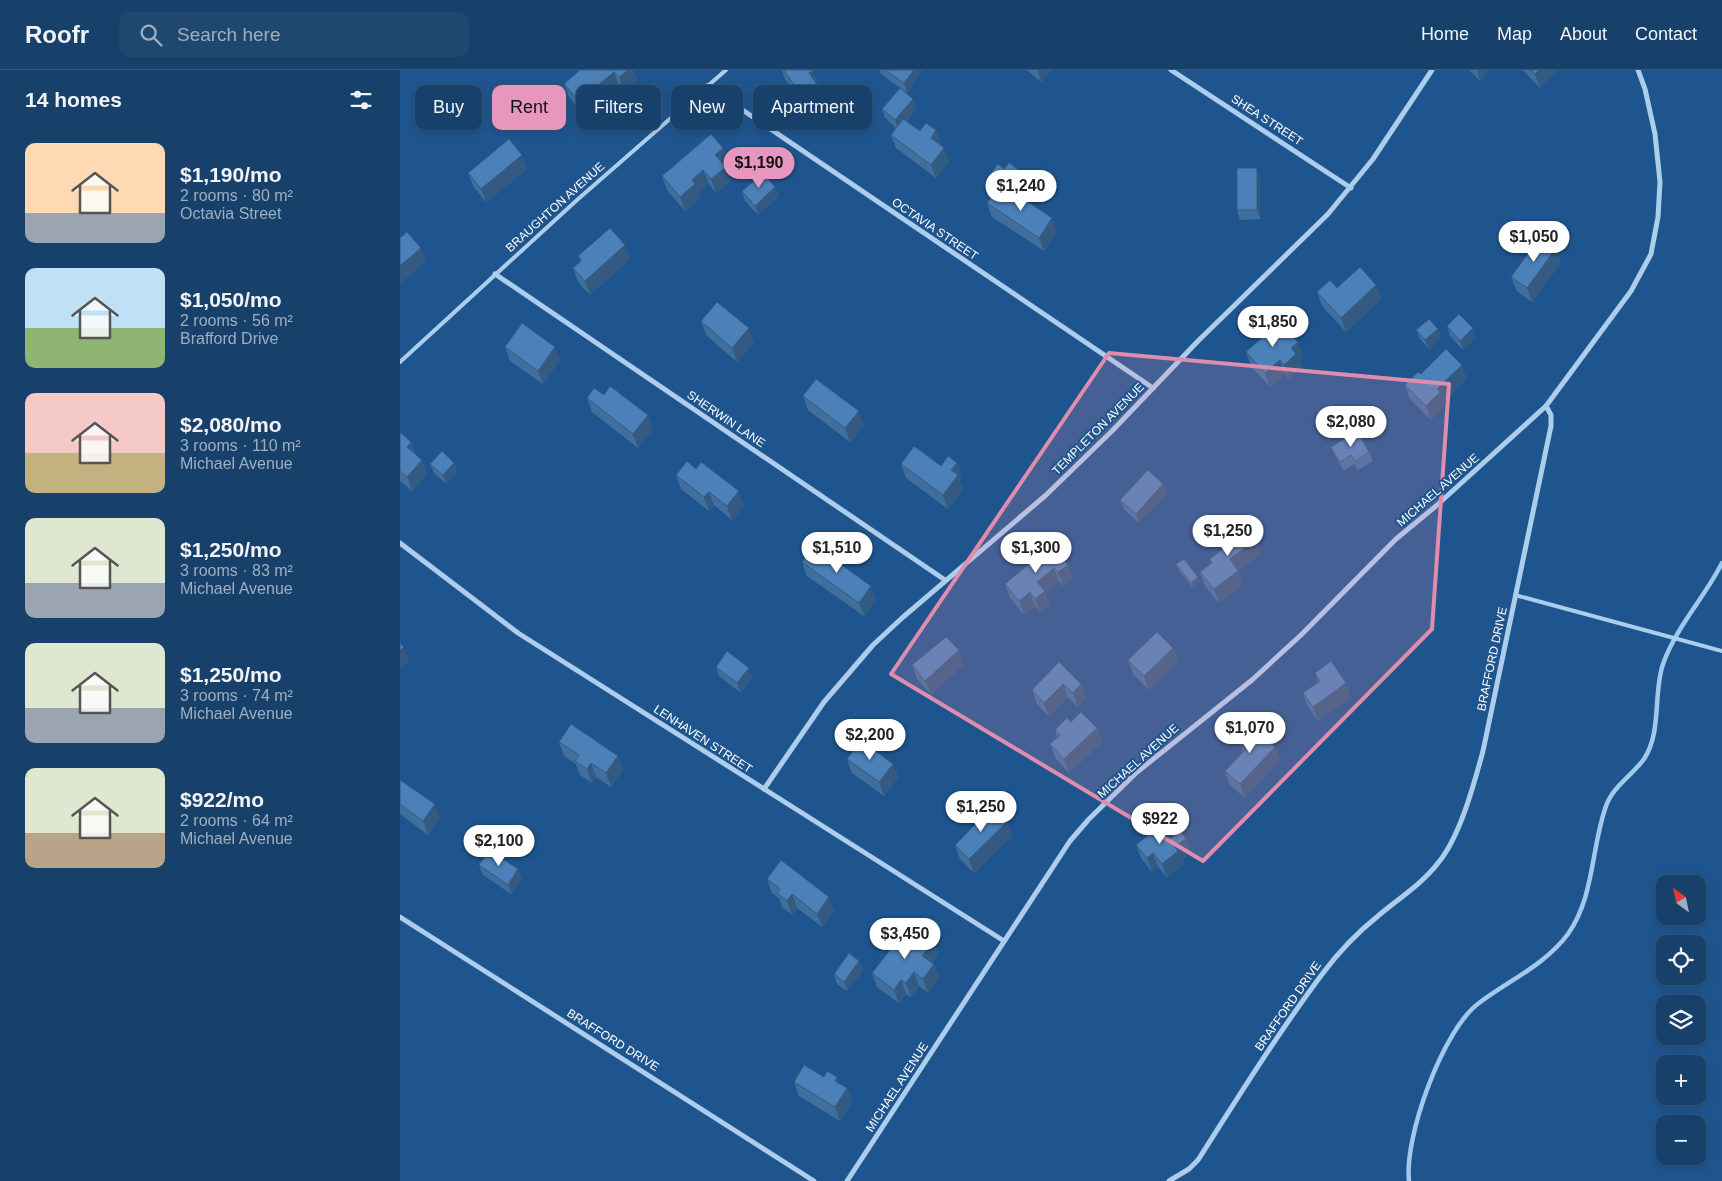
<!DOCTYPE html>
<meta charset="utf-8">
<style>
:root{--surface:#17406a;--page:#204770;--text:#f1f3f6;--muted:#9eafc1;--line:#36597e;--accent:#e797bd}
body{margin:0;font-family:Helvetica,sans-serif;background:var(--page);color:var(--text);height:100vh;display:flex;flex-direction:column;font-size:19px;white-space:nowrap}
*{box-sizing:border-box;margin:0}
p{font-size:16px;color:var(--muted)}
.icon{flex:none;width:28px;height:28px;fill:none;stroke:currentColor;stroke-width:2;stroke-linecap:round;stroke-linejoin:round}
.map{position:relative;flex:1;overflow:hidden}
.sheet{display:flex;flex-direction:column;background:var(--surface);width:400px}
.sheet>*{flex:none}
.guide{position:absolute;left:15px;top:15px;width:475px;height:45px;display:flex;gap:10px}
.needle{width:32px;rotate:327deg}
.buttons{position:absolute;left:1256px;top:805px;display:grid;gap:10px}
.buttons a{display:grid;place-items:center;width:50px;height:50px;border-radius:10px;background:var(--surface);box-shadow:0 2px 8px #0003,0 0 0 1px var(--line);font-size:25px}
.price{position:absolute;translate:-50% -42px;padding:0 11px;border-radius:18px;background:#fff;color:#222;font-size:16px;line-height:32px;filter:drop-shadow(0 1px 2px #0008)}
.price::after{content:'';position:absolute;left:50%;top:30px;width:15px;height:11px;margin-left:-8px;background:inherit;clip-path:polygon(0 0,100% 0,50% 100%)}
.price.active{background:var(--accent);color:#111}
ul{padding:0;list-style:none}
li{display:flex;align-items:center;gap:15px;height:125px;padding:0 25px}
li span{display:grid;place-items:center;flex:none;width:140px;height:100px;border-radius:10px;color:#555}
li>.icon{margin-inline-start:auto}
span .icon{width:60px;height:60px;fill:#fffc;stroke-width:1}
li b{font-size:21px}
h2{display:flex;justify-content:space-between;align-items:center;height:60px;padding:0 25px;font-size:21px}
.chip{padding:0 18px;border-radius:10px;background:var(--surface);box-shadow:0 2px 8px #0003,0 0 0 1px var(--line);font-size:18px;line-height:45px}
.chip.active{background:var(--accent);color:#111}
header{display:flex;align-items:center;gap:30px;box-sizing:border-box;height:70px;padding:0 25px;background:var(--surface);border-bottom:1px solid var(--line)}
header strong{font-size:24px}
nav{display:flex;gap:28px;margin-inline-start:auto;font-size:18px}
.search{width:350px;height:45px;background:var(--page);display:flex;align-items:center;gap:12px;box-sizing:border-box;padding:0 18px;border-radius:10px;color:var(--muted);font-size:19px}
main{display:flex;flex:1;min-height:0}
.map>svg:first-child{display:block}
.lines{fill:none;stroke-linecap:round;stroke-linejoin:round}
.stream{stroke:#a1c9ee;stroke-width:4.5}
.lane{stroke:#adcded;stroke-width:4}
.street{stroke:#adcded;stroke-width:5}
.wall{fill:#406f9e}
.shaded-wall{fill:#345a81}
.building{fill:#4b81b8;stroke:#345a81}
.marked{fill:#e08cad;fill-opacity:0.2;stroke:#e08cad;stroke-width:4;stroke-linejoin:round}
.labels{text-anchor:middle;stroke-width:4;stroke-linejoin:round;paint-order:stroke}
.street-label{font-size:12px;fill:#fff;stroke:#1f558e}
</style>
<header>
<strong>Roofr</strong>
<div class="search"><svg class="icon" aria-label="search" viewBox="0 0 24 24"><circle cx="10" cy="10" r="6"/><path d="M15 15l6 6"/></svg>Search here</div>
<nav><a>Home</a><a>Map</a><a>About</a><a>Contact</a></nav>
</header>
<main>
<section class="sheet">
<h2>14 homes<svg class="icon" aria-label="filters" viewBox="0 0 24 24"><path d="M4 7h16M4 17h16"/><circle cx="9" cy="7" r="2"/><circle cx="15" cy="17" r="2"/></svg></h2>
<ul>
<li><span style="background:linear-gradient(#ffd9b3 70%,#9aa5b1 0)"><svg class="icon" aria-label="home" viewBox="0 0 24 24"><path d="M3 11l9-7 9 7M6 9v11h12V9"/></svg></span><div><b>$1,190/mo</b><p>2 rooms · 80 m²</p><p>Octavia Street</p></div></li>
<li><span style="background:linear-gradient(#bfe0f5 60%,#8fb573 0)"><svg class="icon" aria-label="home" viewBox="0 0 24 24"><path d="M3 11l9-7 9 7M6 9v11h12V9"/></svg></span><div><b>$1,050/mo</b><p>2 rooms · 56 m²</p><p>Brafford Drive</p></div></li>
<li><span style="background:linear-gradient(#f6c9c9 60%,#c2b280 0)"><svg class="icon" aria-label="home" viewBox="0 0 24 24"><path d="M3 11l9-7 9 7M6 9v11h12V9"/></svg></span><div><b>$2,080/mo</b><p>3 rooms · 110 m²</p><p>Michael Avenue</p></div></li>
<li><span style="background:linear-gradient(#dfe7d0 65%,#9aa5b1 0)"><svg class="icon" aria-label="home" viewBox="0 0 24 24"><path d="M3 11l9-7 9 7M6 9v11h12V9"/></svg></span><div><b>$1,250/mo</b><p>3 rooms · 83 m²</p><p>Michael Avenue</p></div></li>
<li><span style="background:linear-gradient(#dfe7d0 65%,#9aa5b1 0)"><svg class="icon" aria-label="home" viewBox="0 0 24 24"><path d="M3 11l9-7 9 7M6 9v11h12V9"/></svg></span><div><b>$1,250/mo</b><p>3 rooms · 74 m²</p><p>Michael Avenue</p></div></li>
<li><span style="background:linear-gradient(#dfe7d0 65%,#b9a48a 0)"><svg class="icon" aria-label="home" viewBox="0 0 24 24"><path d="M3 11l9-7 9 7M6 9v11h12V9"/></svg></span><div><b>$922/mo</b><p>2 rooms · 64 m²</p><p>Michael Avenue</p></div></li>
</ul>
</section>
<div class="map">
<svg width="1322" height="1111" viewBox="0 0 1322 1111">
<rect width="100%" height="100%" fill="#1f558e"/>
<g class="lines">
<path class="stream" d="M1009,1111C1004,1067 1043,959 1079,933C1108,911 1145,895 1168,864C1194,827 1191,781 1205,739C1212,716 1231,707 1244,689C1262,662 1253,623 1263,594C1276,557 1305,527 1322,493"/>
<g class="lane">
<path d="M0,292L177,130L326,0"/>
<path d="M1115,525L1322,581"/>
</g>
<g class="street">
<path d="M771,0L951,118"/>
<path d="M307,16L753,318"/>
<path d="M95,204L545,510"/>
<path d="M0,473L118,563L604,871"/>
<path d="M364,719L424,632L473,575L502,548L646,425L712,361L798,271L928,144L973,89L1032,0"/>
<path d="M0,847L414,1111"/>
<path d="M447,1111L670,771L689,749L736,703L852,610L901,565L996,469L1036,436L1146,336L1231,221L1251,184L1258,147L1260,112L1255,64L1245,19L1238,0"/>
<path d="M769,1111L789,1099L798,1090C838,1027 878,963 923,903C938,883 958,862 978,846C998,829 1022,814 1038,793C1060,767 1074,714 1083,681L1151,356V345L1146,336"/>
</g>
</g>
<g class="wall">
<path d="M180,0H233L237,10L224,21L219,16L197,34L199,41L188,50L169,27L164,14Z"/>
<path d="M382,0H412L418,15H417L420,19L425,33L409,44L385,9Z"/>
<path d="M480,0H522V1L507,23L481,4Z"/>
<path d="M627,0H651L641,12Z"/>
<path d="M1069,0H1090L1080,11Z"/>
<path d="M1123,0H1158L1140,18Z"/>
<path d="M513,29L516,38L506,51L520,61L536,60L541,74V75L549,91L536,108L496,78L491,65L496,58L485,48L482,39Z"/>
<path d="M323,78L328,92L324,95L331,111L316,123L309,114L298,123L300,128L285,141L267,120L262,106Z"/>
<path d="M127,99L86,132L73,116L68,103Z"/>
<path d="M604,99L622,109L620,112L623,118L614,129L657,162L644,181L592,147L587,133L596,121L591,118L587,108Z"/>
<path d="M860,107V149L840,150L837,140Z"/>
<path d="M375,117L379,126L358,145L345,131L342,121Z"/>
<path d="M1156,178L1161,192L1132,232L1117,221L1111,207Z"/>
<path d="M178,186L230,189L190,225L178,212L173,198L181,192Z"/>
<path d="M976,215L981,229L946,262L922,236L917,222L937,218Z"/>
<path d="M301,251L354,272L337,292L306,265Z"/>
<path d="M1047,256L1076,268L1063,280L1050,266Z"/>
<path d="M1038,259L1041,268L1029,279L1020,269L1016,260Z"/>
<path d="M898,272L903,286L899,290L902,297L889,309L885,304L870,317L851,296L846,282Z"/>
<path d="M105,277L160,290L143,314L110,291Z"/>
<path d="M1021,304L1067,309L1044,331L1045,335L1031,350L1010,329L1005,315Z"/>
<path d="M204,325L248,345L253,359L238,378L192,342L187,328Z"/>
<path d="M403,326L464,355L450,372L408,340Z"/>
<path d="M0,362L11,372L16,385L22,390L27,404L12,421L0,411Z"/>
<path d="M931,377L969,382L973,391L958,400L954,394L944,401L935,386Z"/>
<path d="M54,393L57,402L46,414L34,403L30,394Z"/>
<path d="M557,393L562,407L559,410L563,419L548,439L506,408L501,394L541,396Z"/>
<path d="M276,405L344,435L332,450L314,435L309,441L281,419Z"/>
<path d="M763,414L767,424L739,453L724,439L720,430Z"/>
<path d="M825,467L861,483L838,501L843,514L819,533L805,516L800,502L811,493L810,489L828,475Z"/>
<path d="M652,475L673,508L663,516L659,511L645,523L650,535L640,543L635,536L624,545L610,528L605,514Z"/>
<path d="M402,492L471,516L476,530L464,546L407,506Z"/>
<path d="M776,494L798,507L800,512L792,517L778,499Z"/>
<path d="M773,578L778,591L749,620L733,604L728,590Z"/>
<path d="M659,592L681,614L686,628L678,637L668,627L649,647L637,634L632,620Z"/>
<path d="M564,594L531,624L517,609L512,595Z"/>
<path d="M316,597L353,607L341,623L319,606Z"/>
<path d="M915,603L951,627L918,651L908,637L903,623L918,612Z"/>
<path d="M671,652L697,658L702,672L669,703L655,688L650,674L657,667L655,660Z"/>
<path d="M838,669L875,677L880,690L845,728L830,715L825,701L843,682Z"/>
<path d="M159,672L223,699L211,717L196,707L192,713L180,705L176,694L164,686Z"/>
<path d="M447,689L493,694L498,707L484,726L452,703Z"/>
<path d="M0,710L40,748L28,765L0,744Z"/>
<path d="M607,752L612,766L574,803L560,789L555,775Z"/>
<path d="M786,768L791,782L782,790L783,794L767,808L758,797L752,802L741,788L736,775Z"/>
<path d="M79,795L122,808L111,824L83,805Z"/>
<path d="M367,809L434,841L422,857L397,838L392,845L382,837L379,828L372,823Z"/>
<path d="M503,869L533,871L538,885L532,893L534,894L539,908L528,923L519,916L511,927L506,924L499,933L477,917L472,903Z"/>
<path d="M459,891L463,900L447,921L437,914L434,904Z"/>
<path d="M424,1007H437L440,1015L447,1018L452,1032L440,1051L399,1026L394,1012Z"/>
</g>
<g class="shaded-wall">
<path d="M228,0H233L237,10L224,21L219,7Z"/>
<path d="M514,0H522V1L507,23L504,13Z"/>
<path d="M637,0H651L641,12Z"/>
<path d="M1078,0H1090L1080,11L1077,1Z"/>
<path d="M1139,0H1158L1140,18L1135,4Z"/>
<path d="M413,1L418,15L414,17L409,3Z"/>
<path d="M214,2L219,16L197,34L199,41L188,50L183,36L190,22Z"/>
<path d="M420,19L425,33L409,44L404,30Z"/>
<path d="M513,29L516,38L498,59L495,50Z"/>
<path d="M536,60L541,74L536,82L531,68Z"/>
<path d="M323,78L328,92L320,98L315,85Z"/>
<path d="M544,78L549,91L536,108L531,95Z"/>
<path d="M122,85L127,99L86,132L81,119Z"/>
<path d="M326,97L331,111L316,123L311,109Z"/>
<path d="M857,98L860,107V149L857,140Z"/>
<path d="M303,100L309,114L298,123L300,128L285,141L280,127L292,110Z"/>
<path d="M619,100L622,109L620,112L623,118L612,133L608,124L615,106Z"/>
<path d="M375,117L379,126L358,145L355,136Z"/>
<path d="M652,148L657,162L644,181L639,168Z"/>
<path d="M225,175L230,189L190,225L185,211Z"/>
<path d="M21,178L26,192L0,214V196Z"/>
<path d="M1156,178L1161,192L1132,232L1127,218Z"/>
<path d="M976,215L981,229L946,262L941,248Z"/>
<path d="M349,258L354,272L337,292L332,278Z"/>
<path d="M1073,258L1076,268L1063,280L1060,271Z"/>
<path d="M1038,259L1041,268L1029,279L1025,270Z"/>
<path d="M898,272L903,286L899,290L902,297L889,309L884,295L891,278Z"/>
<path d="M155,277L160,290L143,314L138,301Z"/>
<path d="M880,290L885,304L870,317L865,303Z"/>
<path d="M1062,295L1067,309L1044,331L1045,335L1031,350L1026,336L1037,319Z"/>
<path d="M459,341L464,355L450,372L445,358Z"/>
<path d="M248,345L253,359L238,378L233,364Z"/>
<path d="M11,372L16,385L7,377Z"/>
<path d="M22,390L27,404L12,421L7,407Z"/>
<path d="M54,393L57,402L46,414L43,405Z"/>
<path d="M557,393L562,407L559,410L563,419L548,439L543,425L551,400Z"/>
<path d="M763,414L767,424L739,453L736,444Z"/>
<path d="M339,421L344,435L332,450L327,436Z"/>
<path d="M309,422L314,435L309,441L304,427Z"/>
<path d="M856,469L861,483L835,503L830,489Z"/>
<path d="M668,495L673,508L663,516L658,502Z"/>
<path d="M654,498L659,511L645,523L650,535L640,543L635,529L637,512Z"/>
<path d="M838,501L843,514L819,533L814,519Z"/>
<path d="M798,507L800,512L792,517L791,513Z"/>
<path d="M471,516L476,530L464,546L459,533Z"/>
<path d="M630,522L635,536L624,545L619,531Z"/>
<path d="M4,577L9,591L0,600V581Z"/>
<path d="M773,578L778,591L749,620L744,606Z"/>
<path d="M559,580L564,594L531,624L525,611Z"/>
<path d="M349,598L353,607L341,623L337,613Z"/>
<path d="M946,613L951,627L918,651L913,637Z"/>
<path d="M663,614L668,627L649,647L644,633Z"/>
<path d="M681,614L686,628L678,637L673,623Z"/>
<path d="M697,658L702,672L669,703L664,689Z"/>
<path d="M875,677L880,690L845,728L840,714Z"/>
<path d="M218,686L223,699L211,717L206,703Z"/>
<path d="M191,693L196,707L192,713L187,699Z"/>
<path d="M493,694L498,707L484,726L479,712Z"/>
<path d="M35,734L40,748L28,765L23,751Z"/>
<path d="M607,752L612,766L574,803L569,789Z"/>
<path d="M786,768L791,782L782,790L783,794L767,808L762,794L775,777Z"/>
<path d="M753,783L758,797L752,802L747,788Z"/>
<path d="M118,799L122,808L111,824L108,815Z"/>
<path d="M392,824L397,838L392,845L387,831Z"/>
<path d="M429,827L434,841L422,857L417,844Z"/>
<path d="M533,871L538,885L527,900L522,886Z"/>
<path d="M459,891L463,900L447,921L444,912Z"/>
<path d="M534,894L539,908L528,923L523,909Z"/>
<path d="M514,902L519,916L511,927L506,913Z"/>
<path d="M501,910L506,924L499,933L494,920Z"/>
<path d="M437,1007L443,1021L435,1011Z"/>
<path d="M447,1018L452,1032L440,1051L435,1037Z"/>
</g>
<g class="building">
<path d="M180,0H228L219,7L214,2L190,22L194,27L183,36L164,14Z"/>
<path d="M384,0H412L413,1L409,3L420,19L404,30Z"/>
<path d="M485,0H514L504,13Z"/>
<path d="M1131,0H1139L1135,4Z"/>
<path d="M500,18L513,29L495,50L482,39Z"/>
<path d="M503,49L520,61L526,53L536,60L531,68L544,78L531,95L491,65Z"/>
<path d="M311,64L323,78L315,85L326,97L311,109L303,100L292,110L295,114L280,127L262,106Z"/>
<path d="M109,69L122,85L81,119L68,103Z"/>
<path d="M609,93L619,100L615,106L619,109L608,124L587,108L598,94L604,99Z"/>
<rect x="837" y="98" width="20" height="42"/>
<path d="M363,103L375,117L355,136L342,121Z"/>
<path d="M598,118L615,130L618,125L652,148L639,168L587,133Z"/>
<path d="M210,158L225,175L185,211L173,198L182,190L178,186Z"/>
<path d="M7,162L21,178L0,196V168Z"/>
<path d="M1140,167L1156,178L1127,218L1111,207Z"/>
<path d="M960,197L976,215L941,248L917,222L930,210L937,218Z"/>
<path d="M317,232L349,258L332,278L301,251Z"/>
<path d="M1059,244L1073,258L1060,271L1047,256Z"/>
<path d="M1029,249L1038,259L1025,270L1016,260Z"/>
<path d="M879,252L898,272L891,278L896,284L884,295L880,290L865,303L846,282Z"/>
<path d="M122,253L155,277L138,301L105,277Z"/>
<path d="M1046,279L1062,295L1037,319L1040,322L1026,336L1005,315L1018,302L1021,304Z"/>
<path d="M416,309L459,341L445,358L403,326Z"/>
<path d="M210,316L248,345L233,364L187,328L194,318L204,325Z"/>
<path d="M957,361L969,382L955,391L951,385L940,392L931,377Z"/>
<path d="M0,362L11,372L7,377L22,390L7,407L0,401Z"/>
<path d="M514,376L541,396L548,386L557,393L551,400L558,405L543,425L501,394Z"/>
<path d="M42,381L54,393L43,405L30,394Z"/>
<path d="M287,391L296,399L301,392L339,421L327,436L309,422L304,427L276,405Z"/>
<path d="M748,400L763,414L736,444L720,430Z"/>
<path d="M844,453L856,469L830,489L838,501L814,519L800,502L812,493L810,489L830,474L825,467Z"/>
<path d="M414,475L471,516L459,533L402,492Z"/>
<path d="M652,475L668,495L658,502L654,498L637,512L645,521L635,529L630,522L619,531L605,514Z"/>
<path d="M784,489L798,507L791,513L776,494Z"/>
<path d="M757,562L773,578L744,606L728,590Z"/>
<path d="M546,567L559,580L525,611L512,595Z"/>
<path d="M0,573L4,577L0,581Z"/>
<path d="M327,581L349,598L337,613L316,597Z"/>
<path d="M931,591L946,613L913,637L903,623L920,611L915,603Z"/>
<path d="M659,592L681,614L673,623L663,614L644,633L632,620Z"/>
<path d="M681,642L697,658L664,689L650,674L660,665L655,660L667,648L671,652Z"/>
<path d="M171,654L218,686L206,703L191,693L187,699L175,691L179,685L159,672Z"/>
<path d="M852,655L875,677L840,714L825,701L847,678L838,669Z"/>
<path d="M461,670L493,694L479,712L447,689Z"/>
<path d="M0,710L35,734L23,751L0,734Z"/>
<path d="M592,737L607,752L569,789L555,775Z"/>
<path d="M758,757L769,770L780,761L786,768L775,777L778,781L762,794L753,783L747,788L736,775Z"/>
<path d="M90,780L118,799L108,815L79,795Z"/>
<path d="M381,790L429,827L417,844L392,824L387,831L377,823L380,819L367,809Z"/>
<path d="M512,856L533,871L522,886L534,894L523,909L514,902L506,913L501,910L494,920L472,903L500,867L503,869Z"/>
<path d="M449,883L459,891L444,912L434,904Z"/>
<path d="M404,995L424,1007L427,1001L437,1007L435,1011L447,1018L435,1037L394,1012Z"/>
</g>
<path class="marked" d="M709,283L1049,314L1032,559L803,791L491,604Z"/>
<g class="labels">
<g class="street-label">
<text transform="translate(867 50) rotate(33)" y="4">SHEA STREET</text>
<text transform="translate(155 137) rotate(-42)" y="4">BRAUGHTON AVENUE</text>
<text transform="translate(535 159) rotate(34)" y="4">OCTAVIA STREET</text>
<text transform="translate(326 349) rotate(34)" y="4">SHERWIN LANE</text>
<text transform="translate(698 359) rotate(-45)" y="4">TEMPLETON AVENUE</text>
<text transform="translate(1038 420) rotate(-41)" y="4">MICHAEL AVENUE</text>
<text transform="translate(1092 589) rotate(-78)" y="4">BRAFFORD DRIVE</text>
<text transform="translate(303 669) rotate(33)" y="4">LENHAVEN STREET</text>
<text transform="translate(738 691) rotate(-42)" y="4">MICHAEL AVENUE</text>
<text transform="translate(888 936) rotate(-55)" y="4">BRAFFORD DRIVE</text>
<text transform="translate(213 970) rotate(32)" y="4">BRAFFORD DRIVE</text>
<text transform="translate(497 1017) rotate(-57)" y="4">MICHAEL AVENUE</text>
</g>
</g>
</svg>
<div class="buttons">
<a><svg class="needle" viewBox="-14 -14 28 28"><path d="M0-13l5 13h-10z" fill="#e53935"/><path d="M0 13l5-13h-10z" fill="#9eafc1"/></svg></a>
<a><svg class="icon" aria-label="locate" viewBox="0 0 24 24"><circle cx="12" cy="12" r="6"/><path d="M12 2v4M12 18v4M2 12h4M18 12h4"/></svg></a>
<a><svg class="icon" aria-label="layers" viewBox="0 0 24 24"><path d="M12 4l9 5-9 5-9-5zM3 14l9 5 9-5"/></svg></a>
<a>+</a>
<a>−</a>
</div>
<b class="price active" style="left:359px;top:119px">$1,190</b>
<b class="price" style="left:621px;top:142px">$1,240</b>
<b class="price" style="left:1134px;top:193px">$1,050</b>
<b class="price" style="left:873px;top:278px">$1,850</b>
<b class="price" style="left:951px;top:378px">$2,080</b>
<b class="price" style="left:828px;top:487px">$1,250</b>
<b class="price" style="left:437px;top:504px">$1,510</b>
<b class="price" style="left:636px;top:504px">$1,300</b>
<b class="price" style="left:850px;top:684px">$1,070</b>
<b class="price" style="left:470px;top:691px">$2,200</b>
<b class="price" style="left:581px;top:763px">$1,250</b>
<b class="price" style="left:760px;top:775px">$922</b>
<b class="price" style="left:99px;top:797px">$2,100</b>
<b class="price" style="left:505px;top:890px">$3,450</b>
<div class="guide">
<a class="chip">Buy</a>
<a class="chip active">Rent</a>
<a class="chip">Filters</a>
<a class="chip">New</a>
<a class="chip">Apartment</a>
</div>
</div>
</main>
